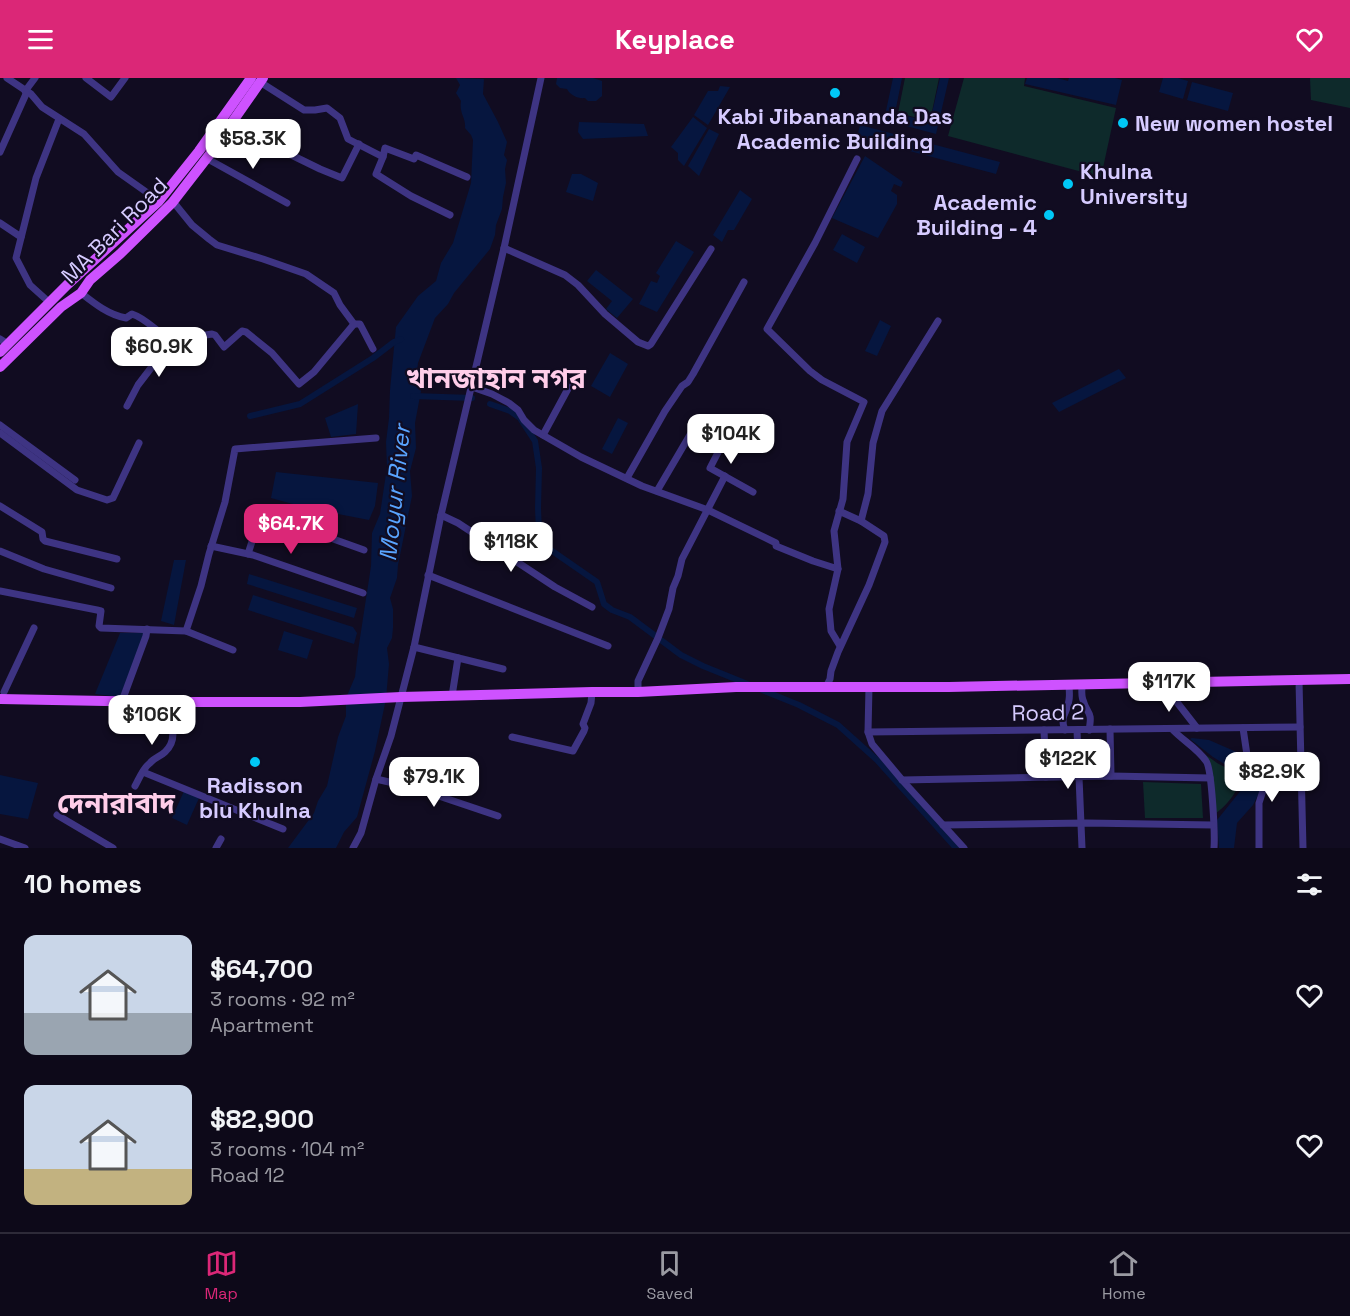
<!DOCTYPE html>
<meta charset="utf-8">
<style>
:root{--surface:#0d0919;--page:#161222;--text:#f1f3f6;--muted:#9a9aa2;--line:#2d2a38;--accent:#db2777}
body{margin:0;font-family:"Space Grotesk","Noto Sans Bengali",sans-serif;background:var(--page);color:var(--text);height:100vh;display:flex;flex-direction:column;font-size:22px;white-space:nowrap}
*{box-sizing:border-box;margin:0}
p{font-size:20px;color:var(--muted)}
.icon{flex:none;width:33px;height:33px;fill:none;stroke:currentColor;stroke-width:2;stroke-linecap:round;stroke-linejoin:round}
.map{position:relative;height:770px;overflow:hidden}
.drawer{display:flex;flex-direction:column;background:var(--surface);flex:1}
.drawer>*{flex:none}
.price{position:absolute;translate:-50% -51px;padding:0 14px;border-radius:12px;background:#fff;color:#222;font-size:20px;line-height:39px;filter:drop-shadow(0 2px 3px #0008)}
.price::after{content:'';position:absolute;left:50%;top:36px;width:18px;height:14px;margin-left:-9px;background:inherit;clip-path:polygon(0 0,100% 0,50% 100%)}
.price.on{background:var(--accent);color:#fff}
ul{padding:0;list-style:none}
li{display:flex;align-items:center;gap:18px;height:150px;padding:0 24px}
li span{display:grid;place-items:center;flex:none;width:168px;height:120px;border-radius:12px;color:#555}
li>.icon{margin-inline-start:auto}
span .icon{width:72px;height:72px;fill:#fffc;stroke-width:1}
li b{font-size:26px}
h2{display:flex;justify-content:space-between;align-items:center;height:72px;padding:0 24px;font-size:26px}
header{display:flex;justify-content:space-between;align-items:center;height:78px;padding:0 24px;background:var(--accent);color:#fff;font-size:27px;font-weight:700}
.tabs{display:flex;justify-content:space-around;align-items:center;height:84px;border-top:2px solid var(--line);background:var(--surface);font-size:16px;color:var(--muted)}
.tabs a{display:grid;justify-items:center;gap:3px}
.tabs .on{color:var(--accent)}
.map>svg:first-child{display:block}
.green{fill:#0e2a2b}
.water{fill:#06163f}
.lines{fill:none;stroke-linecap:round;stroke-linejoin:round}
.canal{stroke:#06163f;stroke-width:6}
.street{stroke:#3e3483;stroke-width:7}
.primary{stroke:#ce52ff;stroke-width:10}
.poi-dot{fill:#00c8f6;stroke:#110c21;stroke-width:2}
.labels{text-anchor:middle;stroke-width:4.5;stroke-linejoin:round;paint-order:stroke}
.poi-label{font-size:22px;font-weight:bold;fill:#d6cbff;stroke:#110c21}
.street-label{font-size:22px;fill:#d6cbff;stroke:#110c21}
.water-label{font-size:24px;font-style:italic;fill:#59a4ff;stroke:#110c21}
.district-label{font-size:28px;font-weight:bold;fill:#ffcde9;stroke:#110c21}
</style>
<header><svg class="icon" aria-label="menu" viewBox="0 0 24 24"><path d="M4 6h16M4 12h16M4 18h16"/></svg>Keyplace<svg class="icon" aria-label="heart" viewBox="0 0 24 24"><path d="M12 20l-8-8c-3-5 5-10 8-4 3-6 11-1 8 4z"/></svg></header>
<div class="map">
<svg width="1350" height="770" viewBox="0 0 1350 770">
<rect width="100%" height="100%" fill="#110c21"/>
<g class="green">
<path d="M905,0H939L930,43L898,35Z"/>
<path d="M964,0H1025L1024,8L1116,30L1101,99L948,58Z"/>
<path d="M1310,0H1350V30L1311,22Z"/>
<path d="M1204,676C1209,679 1213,682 1217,685C1227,691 1236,692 1241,703C1235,717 1226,728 1215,736Z"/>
<path d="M1143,704L1201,706L1203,740H1145Z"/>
</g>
<g class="water">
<path d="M456,0L484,1L483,16L498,44L507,64L504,77L507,82L505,91L506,105L503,119L502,131L496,147L495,157L490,171L454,215L448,226L435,240L418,285L416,303L421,313L415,345L416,370L410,393L412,418L398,487L397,500L390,520L393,531V550L392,560L387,570L389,586L386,621L375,673L357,739L344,754L336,770H288L314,735L318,723L327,708L338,659L346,638V620L355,599L358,573L371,488L372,455L380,436L387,389L386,364L389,340L390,312L396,249L418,218L436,203L441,185L453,165L471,105L473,62L471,57L465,50C466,39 459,36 461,23L456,15L460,7Z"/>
<path d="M557,0H593L602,3V18L596,23H588L585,20C578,21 570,17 567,11L560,10L556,6Z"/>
<path d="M893,0H902L895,35L930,44L940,0H949L936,56L884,42Z"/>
<path d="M1027,0H1057L1068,3L1069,0H1115L1122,2L1116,27L1025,6Z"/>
<path d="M1163,0H1178L1188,3L1183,21L1159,14Z"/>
<path d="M1192,4L1233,15L1228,33L1187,22Z"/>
<path d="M720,8L730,9L708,47L694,37L708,13H718Z"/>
<path d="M693,39L707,50L684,88L678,82V75L671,69Z"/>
<path d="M579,44L644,46L648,58L583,61L578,54Z"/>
<path d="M860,47L1000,84L996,96L857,59Z"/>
<path d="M709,51L719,56L699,98L688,88Z"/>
<path d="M865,78L903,104L901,109L894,106L891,113L897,117V126L878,160L832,140Z"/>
<path d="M572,96H581L598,105L593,123L566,114Z"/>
<path d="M740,112L752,121L734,152H728L722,164L713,157Z"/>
<path d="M842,156L865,169L857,185L833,172Z"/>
<path d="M676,163L694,174L657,234L639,226L651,203L657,205L660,198L656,195Z"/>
<path d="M596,192L633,221L617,240L606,231L612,223L587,203Z"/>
<path d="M880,242L891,248L877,278L865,273Z"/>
<path d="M610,275L628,286L610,319L591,308Z"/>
<path d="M1119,291L1126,300L1059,334L1052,325Z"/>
<path d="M358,326L356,356L331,359L325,340Z"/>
<path d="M618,340L628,345L612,376L602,371Z"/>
<path d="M276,394L378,405L375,428L369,442L307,430L271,420Z"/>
<path d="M174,482H186L174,547L161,543Z"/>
<path d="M249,496L357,530L354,540L247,506Z"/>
<path d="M253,517L353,549L357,555L354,566L248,532Z"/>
<path d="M284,553L313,562L307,581L278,572Z"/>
<path d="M120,555H145L120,619L95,616Z"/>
<path d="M1192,660L1209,662L1248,679H1274L1288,680L1291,682L1289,688L1275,687L1262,690V709L1253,727L1237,745L1234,770H1219L1217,742L1242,711L1244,703L1242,696L1236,689L1226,687L1213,679L1190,661Z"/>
<path d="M0,697L38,705L28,741L0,736Z"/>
<path d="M184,713L199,720L187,747L172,740Z"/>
</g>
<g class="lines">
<g class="canal">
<path d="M413,318L472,320"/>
<path d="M490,326L510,333L520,340L535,363L539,390L538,430L539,455L545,468L597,504L604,526L612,532L630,539L681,577L703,588L750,607"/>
<path d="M250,338L300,326L373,280L394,264L401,261"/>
<path d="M762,612L799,627L838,647L877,682L956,770"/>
</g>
<g class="street">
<path d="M7,0L31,16L42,29L84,56L118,94L159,123"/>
<path d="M86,0L111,19L125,0"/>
<path d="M260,4L304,32H315L327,30L340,40L348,61L383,79L385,70L414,81L416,77L467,99"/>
<path d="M26,12L35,0"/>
<path d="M279,71L320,91L342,100L359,66"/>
<path d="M0,74L26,16L25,13"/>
<path d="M383,79L376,96L411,118L450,137"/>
<path d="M206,80L287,125"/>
<path d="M172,125L175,126L192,147L209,161L217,167L263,181L306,196L334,215L340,227L354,246H360L373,271"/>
<path d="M0,145L21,159"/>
<path d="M504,170L565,197L578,207L605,236L638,264L648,268L651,266L711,171"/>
<path d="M81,215C95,226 109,237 126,240L132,236C150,242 158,258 175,262L212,256L215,257L224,269L242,253L246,254L272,275L299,306L314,294L354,246"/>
<path d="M50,225L30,207L16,180L36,100L59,41"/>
<path d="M0,261L8,266"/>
<path d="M472,309L492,316L509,325L518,332L524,342L534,352L581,379L642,408L708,432L776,465V468L813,483L838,491"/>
<path d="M127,328L138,307L151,290L166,259"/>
<path d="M0,347L75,402"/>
<path d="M0,355L77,412L107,422L113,420L139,365"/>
<path d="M728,355L710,390L753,414"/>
<path d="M543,357L576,296"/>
<path d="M627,400L665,333L682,308L688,304L693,296L744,204"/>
<path d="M657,413L694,350"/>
<path d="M0,428L42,454L43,461L45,463L117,481"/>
<path d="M839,433L861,443"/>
<path d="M441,437L458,445L555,509L592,529"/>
<path d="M211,468L253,477L363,515"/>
<path d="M0,473L44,491L111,510"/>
<path d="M248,476L262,432L336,462L364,472"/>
<path d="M428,497L608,568"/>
<path d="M0,513L97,532L101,533L99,548L101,550L186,553L233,572"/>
<path d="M186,553L201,508L209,476L225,424L235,371L376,360"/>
<path d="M840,568L831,553L829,531L838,491L834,453L843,421L847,364L864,324L822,302L810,293L767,251L815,165L857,81"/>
<path d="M414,569L503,591"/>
<path d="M1299,603L1303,770"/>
<path d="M1162,605L1197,650"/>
<path d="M1082,606C1082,611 1081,617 1083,622C1087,637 1093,632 1089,652"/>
<path d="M826,609L830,601L831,593L838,574L869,507L885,464L884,458L861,443L868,416L873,365L882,333L938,243"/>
<path d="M869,609L868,654L872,666L903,703L964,770"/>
<path d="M4,614L34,550"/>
<path d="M638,614V603L658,560L669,531L673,510L678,498L682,481L725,398"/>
<path d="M452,618L458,580"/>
<path d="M122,623L146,558L147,551"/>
<path d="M1243,650L1247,677"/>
<path d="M1110,651L1111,698"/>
<path d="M1172,651C1182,662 1197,670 1206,683C1212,691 1215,757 1214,770"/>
<path d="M1044,652L1046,699"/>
<path d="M1065,652C1059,637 1068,635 1069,622C1070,617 1069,611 1069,606"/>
<path d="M1077,652L1082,770"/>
<path d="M868,654L1300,649"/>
<path d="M512,659L573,673L584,653L585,650L583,646L591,625L592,614"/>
<path d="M143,694L283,751"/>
<path d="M376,701L415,710L498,738"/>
<path d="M902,702L1111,698L1210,700"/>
<path d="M135,708C139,701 143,690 150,685C154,680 161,678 165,674C181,659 169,638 158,624"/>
<path d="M57,737L113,770"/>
<path d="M943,747L1086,745L1213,747"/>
<path d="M0,761L25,770"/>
<path d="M216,770L221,761"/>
<path d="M353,770L361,755L376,701L391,658L414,569L441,437L504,170L541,0"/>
<path d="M1259,770V725L1269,694L1301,692"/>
</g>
<g class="primary">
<path d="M0,274L67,207L159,123L199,73L251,0"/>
<path d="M0,289L61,229L81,215L90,202L120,176L172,125L210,76L263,0"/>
<path d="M0,621L158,624H300L401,619L592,614H638L736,609H949L1350,601"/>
</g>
</g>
<g class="poi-dot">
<circle cx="835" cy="15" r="6"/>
<circle cx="1123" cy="45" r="6"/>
<circle cx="1068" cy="106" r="6"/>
<circle cx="1049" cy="137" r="6"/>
<circle cx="255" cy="684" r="6"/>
</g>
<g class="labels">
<g class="poi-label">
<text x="835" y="46">Kabi Jibanananda Das<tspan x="835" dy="25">Academic Building</tspan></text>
<text x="1135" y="53" text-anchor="start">New women hostel</text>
<text x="1080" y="101" text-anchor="start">Khulna<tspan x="1080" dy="25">University</tspan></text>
<text x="1037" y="132" text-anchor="end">Academic<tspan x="1037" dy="25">Building - 4</tspan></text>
<text x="255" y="715">Radisson<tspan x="255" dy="25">blu Khulna</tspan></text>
</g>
<g class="street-label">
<text transform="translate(114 152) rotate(-45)" y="8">MA Bari Road</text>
<text transform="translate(1048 634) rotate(-1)" y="8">Road 2</text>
</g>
<g class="water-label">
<text transform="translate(395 415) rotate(-84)" y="8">Moyur River</text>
</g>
<g class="district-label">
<text x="496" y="310">খানজাহান নগর</text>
<text x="116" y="735">দেনারাবাদ</text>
</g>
</g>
</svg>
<b class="price" style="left:253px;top:92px">$58.3K</b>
<b class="price" style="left:159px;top:300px">$60.9K</b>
<b class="price" style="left:731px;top:387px">$104K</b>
<b class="price on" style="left:291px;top:477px">$64.7K</b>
<b class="price" style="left:511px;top:495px">$118K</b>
<b class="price" style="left:1169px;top:635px">$117K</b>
<b class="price" style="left:152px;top:668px">$106K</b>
<b class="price" style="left:1068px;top:712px">$122K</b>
<b class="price" style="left:1272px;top:725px">$82.9K</b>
<b class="price" style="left:434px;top:730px">$79.1K</b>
</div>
<section class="drawer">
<h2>10 homes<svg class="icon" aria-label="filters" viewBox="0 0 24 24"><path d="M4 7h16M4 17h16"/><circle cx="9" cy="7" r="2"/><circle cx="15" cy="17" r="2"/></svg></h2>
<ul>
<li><span style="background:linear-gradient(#c9d6e8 65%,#9aa5b1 0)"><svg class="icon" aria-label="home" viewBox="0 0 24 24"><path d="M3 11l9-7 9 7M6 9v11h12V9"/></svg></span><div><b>$64,700</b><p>3 rooms · 92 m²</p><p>Apartment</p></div><svg class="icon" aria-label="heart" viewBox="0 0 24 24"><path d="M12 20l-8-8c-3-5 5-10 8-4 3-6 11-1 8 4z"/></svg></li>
<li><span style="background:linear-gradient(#c9d6e8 70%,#c2b280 0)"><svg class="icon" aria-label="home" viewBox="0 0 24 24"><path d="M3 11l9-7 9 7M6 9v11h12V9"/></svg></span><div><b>$82,900</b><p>3 rooms · 104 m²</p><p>Road 12</p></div><svg class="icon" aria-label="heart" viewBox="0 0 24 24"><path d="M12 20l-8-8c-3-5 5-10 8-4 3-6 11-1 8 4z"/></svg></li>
</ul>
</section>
<nav class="tabs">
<a class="on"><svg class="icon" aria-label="map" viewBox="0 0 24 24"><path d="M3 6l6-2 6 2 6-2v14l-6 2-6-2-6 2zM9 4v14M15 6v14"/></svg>Map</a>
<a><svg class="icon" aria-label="saved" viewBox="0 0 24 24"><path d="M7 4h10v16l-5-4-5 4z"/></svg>Saved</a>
<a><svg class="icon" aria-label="home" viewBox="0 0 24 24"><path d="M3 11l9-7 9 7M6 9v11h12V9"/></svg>Home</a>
</nav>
